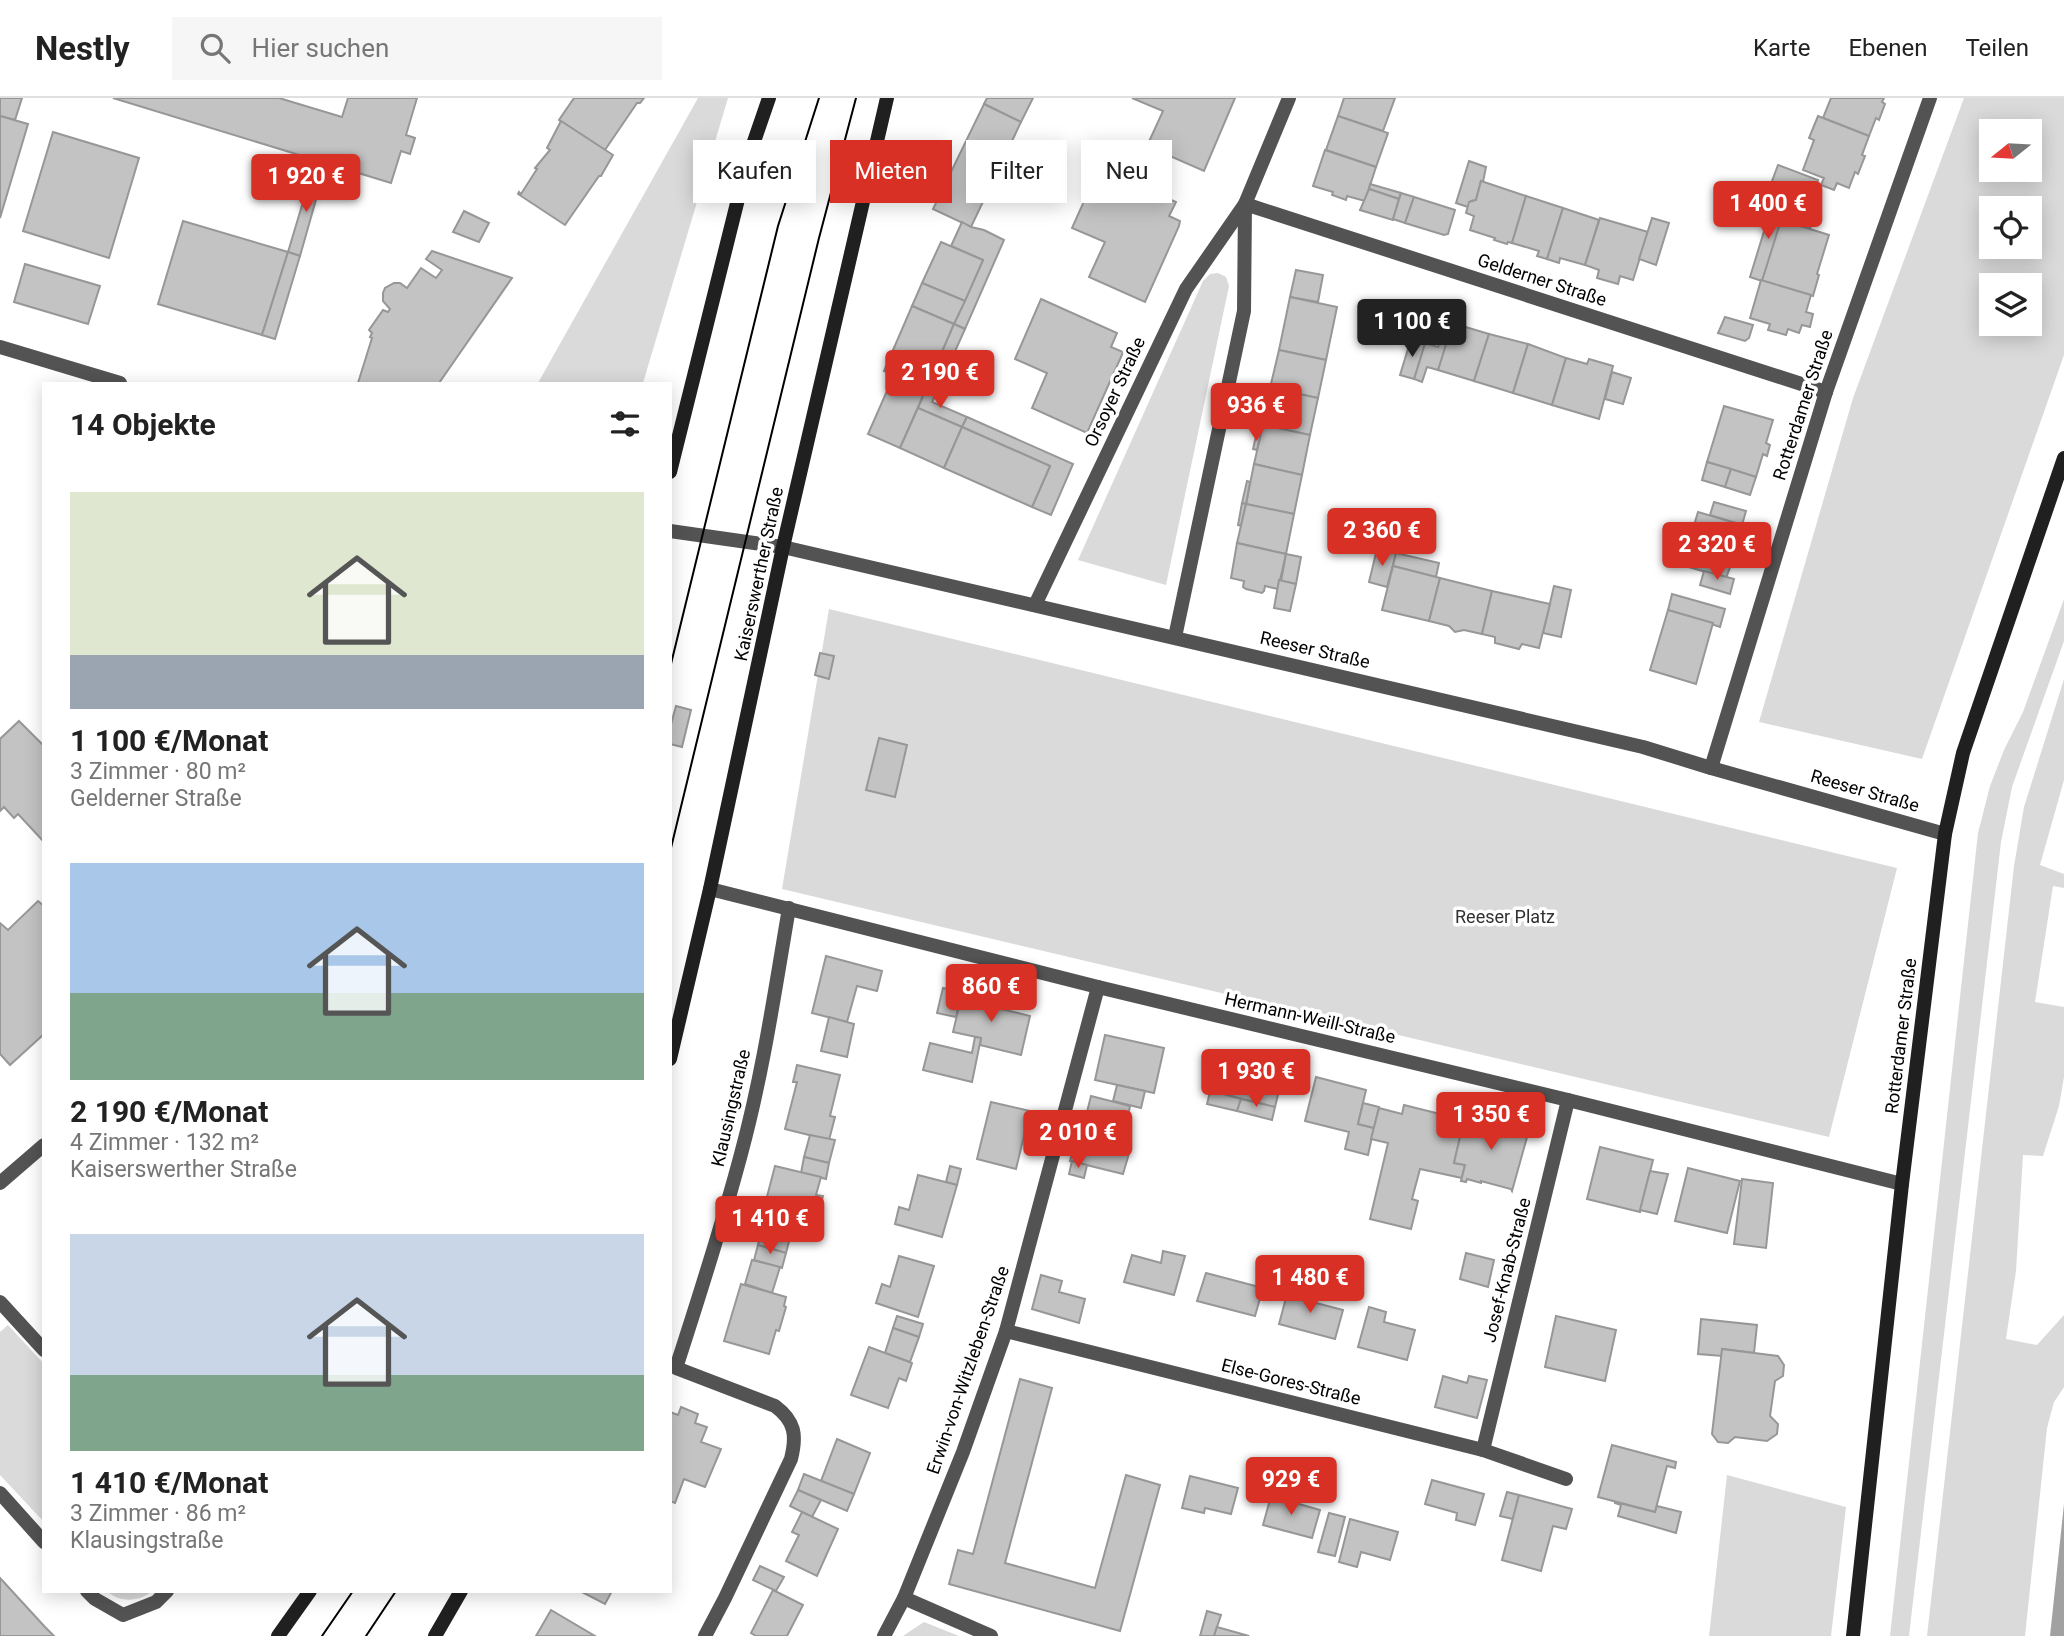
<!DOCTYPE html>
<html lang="de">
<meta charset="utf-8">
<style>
:root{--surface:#fff;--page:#f6f6f6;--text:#222;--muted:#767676;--line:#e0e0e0;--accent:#d93025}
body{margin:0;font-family:Roboto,sans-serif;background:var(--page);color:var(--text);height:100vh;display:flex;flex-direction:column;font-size:26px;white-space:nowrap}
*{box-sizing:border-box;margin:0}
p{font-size:23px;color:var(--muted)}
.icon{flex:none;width:38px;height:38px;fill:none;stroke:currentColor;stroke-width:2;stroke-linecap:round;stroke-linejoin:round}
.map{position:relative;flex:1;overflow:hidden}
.side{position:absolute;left:42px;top:284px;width:630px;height:1211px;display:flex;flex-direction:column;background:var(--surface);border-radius:0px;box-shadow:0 4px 18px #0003}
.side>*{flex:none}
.banner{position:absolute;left:693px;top:42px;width:665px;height:63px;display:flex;gap:14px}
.needle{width:46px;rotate:252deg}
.buttons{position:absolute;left:1979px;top:21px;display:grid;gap:14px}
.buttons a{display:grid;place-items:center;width:63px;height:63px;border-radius:0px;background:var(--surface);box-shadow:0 4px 18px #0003;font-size:35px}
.price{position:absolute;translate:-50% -60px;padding:0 16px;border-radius:7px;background:var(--accent);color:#fff;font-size:23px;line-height:46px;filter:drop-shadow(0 2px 4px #0008)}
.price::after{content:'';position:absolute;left:50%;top:42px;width:21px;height:16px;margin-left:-10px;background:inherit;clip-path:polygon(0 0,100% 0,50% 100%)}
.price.active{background:#222;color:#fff}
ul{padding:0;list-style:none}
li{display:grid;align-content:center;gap:14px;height:371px;padding:0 28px}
li span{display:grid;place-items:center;height:217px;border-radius:0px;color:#555}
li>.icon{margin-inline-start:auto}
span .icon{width:126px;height:126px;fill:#fffc;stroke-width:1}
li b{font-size:30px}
h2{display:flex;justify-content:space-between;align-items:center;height:84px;padding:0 28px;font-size:30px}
.chip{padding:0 24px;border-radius:0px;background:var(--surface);box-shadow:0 4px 18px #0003;font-size:24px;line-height:63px}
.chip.active{background:var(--accent);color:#fff}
header{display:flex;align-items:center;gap:42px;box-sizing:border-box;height:98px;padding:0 35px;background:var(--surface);border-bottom:2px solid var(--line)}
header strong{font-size:33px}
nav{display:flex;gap:38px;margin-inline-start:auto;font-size:24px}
.search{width:490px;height:63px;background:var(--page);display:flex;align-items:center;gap:18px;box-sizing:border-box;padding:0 24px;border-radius:0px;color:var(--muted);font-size:26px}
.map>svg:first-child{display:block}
.green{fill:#dadada;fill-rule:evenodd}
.water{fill:#a1a1a1}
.building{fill:#c3c3c3;stroke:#979797;stroke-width:2}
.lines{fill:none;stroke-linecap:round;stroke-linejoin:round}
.street{stroke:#535353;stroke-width:14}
.secondary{stroke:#202020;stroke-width:14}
.tram{stroke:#000;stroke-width:2}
.labels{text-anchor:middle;stroke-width:7;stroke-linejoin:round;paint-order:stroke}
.street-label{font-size:18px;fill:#000;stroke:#fff}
.park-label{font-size:18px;fill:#313131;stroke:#fff}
</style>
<header>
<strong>Nestly</strong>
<div class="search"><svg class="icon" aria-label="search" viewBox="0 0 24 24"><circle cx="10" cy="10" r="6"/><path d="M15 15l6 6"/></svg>Hier suchen</div>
<nav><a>Karte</a><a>Ebenen</a><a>Teilen</a></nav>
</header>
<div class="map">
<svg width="2064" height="1538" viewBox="0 0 2064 1538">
<rect width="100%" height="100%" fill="#fff"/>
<g class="green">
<path d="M698,0H728L643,285H538Z"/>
<path d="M1964,0H2064V257L1922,661L1759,624L1853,300ZM1992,33H2030V72H1992ZM1992,110H2030V149H1992ZM1992,187H2030V226H1992Z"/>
<path d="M1218,175L1226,179L1229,188L1166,487L1078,462L1203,183L1210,176Z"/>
<path d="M2064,501V543L2012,689L2001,744L1909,1538H1890L1978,735L1990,688L2004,652L2023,614Z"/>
<path d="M829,511L1897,770L1829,1039L782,791Z"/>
<path d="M2064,581V682L2040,767L2064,776V790L2053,788L2035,904L2064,909V979L2059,1008L2043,1058L2023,1057L2016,1173L2006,1241L2037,1247L2064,1217V1289L2054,1304L2047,1330L2025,1538H1927L2014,768L2024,709Z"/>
<path d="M8,1227L44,1266V1424L0,1377V1234Z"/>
<path d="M1727,1377L1846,1409L1831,1538H1709Z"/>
<path d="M107,1493H152C140,1504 119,1505 107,1493Z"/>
<path d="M924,1524L959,1538H903Z"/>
</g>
<path class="water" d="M2064,1406V1538H2050Z"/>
<g class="building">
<path d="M0,0H22L15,22L0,18Z"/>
<path d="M113,0H279L342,19L348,0H417L406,37L415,40L410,56L401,53L391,85Z"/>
<path d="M574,0H644L640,5H637L605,52L559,22Z"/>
<path d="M987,0H1033L1021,24L984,6Z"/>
<path d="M1132,0H1235L1204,73L1147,48L1163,13Z"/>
<path d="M1344,0H1395L1383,33L1338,18Z"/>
<path d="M1831,0H1884L1882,4L1885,6L1879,22L1876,20L1869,38L1823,20Z"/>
<path d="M984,6L1021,24L971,129L933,111Z"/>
<path d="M0,18L28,26L0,120Z"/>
<path d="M1338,18L1388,35L1376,69L1326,52Z"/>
<path d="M1818,18L1869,38L1862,57L1865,58L1858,76L1855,74L1849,90L1837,85L1834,92L1821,87L1824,80L1803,72L1814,42L1809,40Z"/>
<path d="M561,23L613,57L601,78H599L565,127L518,96L519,94L521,96L537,71L535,70L550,52L547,50Z"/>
<path d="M53,34L139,60L109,160L23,133Z"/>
<path d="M1325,52L1376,69L1365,103L1347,98L1346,102L1332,97L1333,94L1313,88Z"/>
<path d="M1469,63L1486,69L1483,84L1481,83L1476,102L1471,103L1468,109L1456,105Z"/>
<path d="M1778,67L1818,82L1812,100L1771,86Z"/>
<path d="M1099,70L1176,104L1169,118L1180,123L1179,128L1145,204L1089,179L1105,144L1072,130Z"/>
<path d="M312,74L323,77L300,158L288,154Z"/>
<path d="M1481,83L1526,98L1512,145L1508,144L1507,146L1494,142L1495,140L1470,132L1474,118L1466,115L1469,104L1476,102Z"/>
<path d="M1370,86L1401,95L1399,101L1369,91Z"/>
<path d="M1771,86L1819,103L1814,118L1765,101Z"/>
<path d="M1369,91L1399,101L1393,122L1360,112Z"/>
<path d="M1401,95L1414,99L1405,125L1393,121Z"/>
<path d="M1526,98L1563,110L1547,161L1537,158L1539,153L1512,145Z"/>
<path d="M1414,99L1455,112L1448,136L1444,137L1405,125Z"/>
<path d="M1773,104L1786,109L1762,183L1750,179Z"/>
<path d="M1786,109L1806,116L1803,125L1811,128L1810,131L1781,122Z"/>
<path d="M1563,110L1599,122L1585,167L1560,160L1559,165L1547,161Z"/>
<path d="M464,113L489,125L479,144L453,134Z"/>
<path d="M1600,120L1648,134L1633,182L1620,178L1618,186L1597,180L1599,172L1585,167Z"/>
<path d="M1652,120L1669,125L1656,167L1639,161Z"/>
<path d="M1781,122L1829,137L1817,176L1819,177L1813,198L1762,183Z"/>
<path d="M183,123L288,154L262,237L158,206Z"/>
<path d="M962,124L971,129L984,132L1004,142L965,231L954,226L983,162L951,148Z"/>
<path d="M941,144L983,162L965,203L922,185Z"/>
<path d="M432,153L512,180L439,285H358L372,240L370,239L372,235L369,232L383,212L388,214L390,211L383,203V195L385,190L394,185H400L407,190L421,170L436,180L442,172L426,161Z"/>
<path d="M288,154L300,158L275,241L262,237Z"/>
<path d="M25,166L100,188L88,226L14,204Z"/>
<path d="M1296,172L1323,177L1318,204L1290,199Z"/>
<path d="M1761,182L1811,197L1806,214L1813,216L1810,229L1802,227L1799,235L1788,231L1786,237L1768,232L1770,226L1750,220Z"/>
<path d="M922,185L965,203L954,226L912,208Z"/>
<path d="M1290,199L1337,209L1326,262L1279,252Z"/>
<path d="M1041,201L1117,235L1111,249L1123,254L1121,259L1087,335L1032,310L1047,275L1015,261Z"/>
<path d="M912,208L954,226L926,291L884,273Z"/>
<path d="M1725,219L1753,227L1749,240L1745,243L1718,235Z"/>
<path d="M1452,225L1489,236L1474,283L1438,272Z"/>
<path d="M954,226L965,231L936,296L926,291Z"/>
<path d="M1489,236L1528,246L1513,295L1474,283Z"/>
<path d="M1442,238L1448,240L1438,272L1427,269L1422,284L1414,281L1425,245L1438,249Z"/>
<path d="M1411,241L1425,245L1414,281L1400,277Z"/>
<path d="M1528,246L1566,260L1552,307L1513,295Z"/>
<path d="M1279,252L1326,262L1318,300L1270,290Z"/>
<path d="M1566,260L1587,266L1589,261L1613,268L1599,321L1552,307Z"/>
<path d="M1612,274L1631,280L1623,306L1605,301Z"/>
<path d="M894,277L926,291L900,350L868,336Z"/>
<path d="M1270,290L1318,300L1310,337L1263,327Z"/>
<path d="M926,291L936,296L932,304L967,319L962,329L918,310Z"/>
<path d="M1724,308L1773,322L1766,345L1770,347L1767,358L1763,356L1756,379L1707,364Z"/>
<path d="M918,310L962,329L944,370L900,350Z"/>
<path d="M967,319L1073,366L1051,417L1032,409L1050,368L962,329Z"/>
<path d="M1263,327L1310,337L1302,377L1254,366Z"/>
<path d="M962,329L1050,368L1032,409L944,370Z"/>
<path d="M1256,338L1260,339L1257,352L1253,351Z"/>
<path d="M1707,364L1731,371L1725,389L1702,382Z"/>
<path d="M1254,366L1302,377L1294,416L1246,406Z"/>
<path d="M1731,371L1756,379L1750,397L1725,389Z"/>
<path d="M1247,383L1250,384L1246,406L1242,405Z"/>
<path d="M1714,404L1746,413L1742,427L1710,417Z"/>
<path d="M1242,405L1246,406L1241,428L1238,427Z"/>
<path d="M1246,406L1294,416L1286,456L1237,445Z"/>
<path d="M1698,414L1742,427L1737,442L1740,443L1726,480L1682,467Z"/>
<path d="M1237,445L1286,456L1278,491L1265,488L1264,493L1262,495L1246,491L1243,489L1244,483L1231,480Z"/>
<path d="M1377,451L1396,455L1387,489L1369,484Z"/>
<path d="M1396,455L1439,465L1436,479L1393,468Z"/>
<path d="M1286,456L1301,459L1296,486L1281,483Z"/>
<path d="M1393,468L1440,480L1429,523L1382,512Z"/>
<path d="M1704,473L1734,481L1730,496L1700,487Z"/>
<path d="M1440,480L1492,493L1482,536L1464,532L1455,534L1449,528L1429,523Z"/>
<path d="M1279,482L1296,486L1290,513L1274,510Z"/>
<path d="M1554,488L1571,492L1561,539L1543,535Z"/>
<path d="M1492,493L1550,506L1539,550L1522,546L1519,551L1495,545V539L1482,536Z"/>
<path d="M1672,496L1725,511L1720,529L1668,512Z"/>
<path d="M1668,512L1713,525L1696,586L1650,572Z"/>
<path d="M820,555L834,558L829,581L815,577Z"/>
<path d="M676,608L691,612L682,649L670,646V630Z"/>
<path d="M19,623L44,648V744L18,716L14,720L4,709L0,713V641Z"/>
<path d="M879,640L907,647L895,699L866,692Z"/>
<path d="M38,803L44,808V936L10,967L0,956V825L8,832Z"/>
<path d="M826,858L882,873L877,893L857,888L847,924L812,915Z"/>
<path d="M943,890L962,894L956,919L937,915Z"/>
<path d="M963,892L983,897L981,904L994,907L993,909L1030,918L1021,957L980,947L981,940L953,934Z"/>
<path d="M829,919L854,926L847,959L821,953Z"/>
<path d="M1105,937L1164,950L1154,995L1095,982Z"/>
<path d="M975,939L981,940L972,984L923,972L930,945L972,955Z"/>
<path d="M1233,959L1284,972L1275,1009L1223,996Z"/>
<path d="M797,967L840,977L830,1018L835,1019L829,1042L785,1031L797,984H793Z"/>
<path d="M1316,979L1366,992L1358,1026L1374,1030L1368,1057L1345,1051L1349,1034L1305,1023Z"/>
<path d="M1213,982L1226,986L1223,996L1241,1001L1237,1013L1207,1006Z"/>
<path d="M1117,987L1145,993L1141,1010L1113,1003Z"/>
<path d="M1091,998L1130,1008L1127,1023L1087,1014Z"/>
<path d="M1241,1001L1275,1009L1272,1022L1237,1013Z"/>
<path d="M991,1004L1030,1013L1016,1071L977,1061Z"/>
<path d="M1363,1005L1379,1009L1374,1030L1358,1026Z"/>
<path d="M1404,1007L1464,1022L1454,1065L1465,1067L1462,1080L1420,1071L1412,1101L1418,1103L1411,1131L1370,1121L1388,1045L1371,1041L1379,1010L1402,1016Z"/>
<path d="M1087,1014L1128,1024L1122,1050L1130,1052L1123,1076L1070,1063L1075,1043L1080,1045Z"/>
<path d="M1476,1019L1529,1032L1512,1093L1511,1091L1481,1083V1085L1467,1081L1466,1084L1461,1083L1465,1067L1454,1065L1464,1022L1475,1024Z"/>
<path d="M810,1037L835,1042L829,1065L804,1059Z"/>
<path d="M1600,1049L1653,1062L1640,1114L1587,1101Z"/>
<path d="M804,1059L829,1065L826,1081L801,1075Z"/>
<path d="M1072,1063L1087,1067L1084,1080L1069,1076Z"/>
<path d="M775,1068L821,1079L816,1097L823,1098L817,1120L807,1118L802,1139L791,1136L786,1155L758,1147L765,1119L762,1118Z"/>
<path d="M950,1068L961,1071L957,1087L946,1084Z"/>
<path d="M1688,1070L1740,1083L1727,1135L1675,1123Z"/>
<path d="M1650,1073L1668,1076L1657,1116L1640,1112Z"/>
<path d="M918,1077L957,1087L942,1139L895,1126L899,1109L909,1112Z"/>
<path d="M1742,1081L1773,1085L1766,1150L1734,1146Z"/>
<path d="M758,1147L786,1155L782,1170L754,1162Z"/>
<path d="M1163,1153L1185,1158L1174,1197L1124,1184L1132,1157L1161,1165Z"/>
<path d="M1466,1155L1494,1162L1488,1189L1460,1181Z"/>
<path d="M899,1158L934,1168L918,1219L876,1205L882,1186L890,1189Z"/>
<path d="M752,1162L780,1169L772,1195L745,1186Z"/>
<path d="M1206,1175L1263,1190L1255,1218L1197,1203Z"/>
<path d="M1041,1177L1062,1183L1059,1194L1085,1201L1079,1225L1032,1211Z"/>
<path d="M1290,1185L1301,1188L1297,1200L1343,1212L1335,1241L1279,1226Z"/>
<path d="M741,1186L786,1199L784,1208L786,1209L779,1233L776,1232L769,1256L724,1243Z"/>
<path d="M1369,1209L1386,1214L1384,1224L1415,1232L1407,1262L1358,1249Z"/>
<path d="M897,1218L923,1226L919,1239L893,1230Z"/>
<path d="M1556,1218L1616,1232L1605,1283L1545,1269Z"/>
<path d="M1701,1221L1757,1227L1754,1255L1722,1251V1258L1698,1256Z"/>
<path d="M893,1230L919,1239L910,1264L885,1255Z"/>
<path d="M869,1249L912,1265L906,1283L899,1280L888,1310L851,1297Z"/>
<path d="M1722,1251L1778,1258L1784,1267L1783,1278L1775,1283L1770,1318L1778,1326L1777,1336L1767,1343L1735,1339L1728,1345L1718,1344L1712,1336Z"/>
<path d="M1443,1278L1467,1285L1469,1278L1487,1282L1477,1320L1435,1309Z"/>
<path d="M1020,1281L1052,1290L1005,1465L1095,1490L1126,1377L1160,1387L1120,1533L949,1486L958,1452L973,1456Z"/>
<path d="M681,1309L698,1316L695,1325L707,1329L701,1344L721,1351L705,1389L684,1381L675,1405L670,1403V1314L678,1317Z"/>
<path d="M837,1341L870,1355L854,1396L821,1383Z"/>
<path d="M1612,1347L1676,1364L1675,1370L1667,1368L1655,1414L1598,1399Z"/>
<path d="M804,1376L854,1396L847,1413L798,1392Z"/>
<path d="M1190,1378L1238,1390L1231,1416L1205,1410L1204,1415L1182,1410Z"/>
<path d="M1432,1382L1484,1396L1475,1427L1456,1422L1457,1415L1425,1406Z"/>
<path d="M798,1392L821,1402L812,1419L790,1408Z"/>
<path d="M1507,1394L1519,1397L1513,1421L1500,1418Z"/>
<path d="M1519,1397L1572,1411L1566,1431L1553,1428L1541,1473L1502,1462Z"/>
<path d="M1271,1398L1320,1412L1312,1440L1263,1427Z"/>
<path d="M1615,1404L1655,1414L1657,1408L1681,1414L1676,1435L1618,1418L1621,1407L1615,1405Z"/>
<path d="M802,1414L838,1431L817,1478L786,1463L799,1437L792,1434Z"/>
<path d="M1329,1415L1345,1419L1335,1458L1318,1454Z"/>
<path d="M1350,1421L1398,1434L1390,1462L1361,1454L1357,1469L1339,1464Z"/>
<path d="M760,1468L784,1479L776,1493L753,1482Z"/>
<path d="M0,1480L45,1529L54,1538H0Z"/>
<path d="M773,1492L803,1507L787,1538H756L751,1535Z"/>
<path d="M580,1493H612L605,1506Z"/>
<path d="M551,1512L595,1538H536Z"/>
<path d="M1207,1513L1221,1517L1214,1538H1200Z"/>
<path d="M1217,1529L1249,1538H1214Z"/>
</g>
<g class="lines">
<g class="street">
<path d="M1245,106L1826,294"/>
<path d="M0,249L120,285"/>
<path d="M670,433L783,449L1643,649L1711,670L1945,736"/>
<path d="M1035,507L1186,191L1245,106L1289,0"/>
<path d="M1175,539L1244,213L1245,106"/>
<path d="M1711,670L1826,294L1930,0"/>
<path d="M710,791L1098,889L1568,1002L1902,1086"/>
<path d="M0,1085L44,1047"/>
<path d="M0,1204L44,1252"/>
<path d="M1006,1233L1483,1352L1566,1381"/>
<path d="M1483,1352L1568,1002"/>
<path d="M0,1395L44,1444"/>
<path d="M87,1493L95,1501L123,1517L156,1504L167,1493"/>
<path d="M904,1500L991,1538"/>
<path d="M705,1538L725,1500L791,1361C797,1337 795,1323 775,1308L676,1270C699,1199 722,1128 741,1056C763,975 775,892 789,810"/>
<path d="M884,1538L904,1500L963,1354L1006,1233L1098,889"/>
</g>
<g class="secondary">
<path d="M670,374L748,61L769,0"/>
<path d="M670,961L710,791L783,449L887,0"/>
<path d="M278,1538L310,1493"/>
<path d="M435,1538L461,1493"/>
<path d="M1853,1538L1902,1086L1945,736L1963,655L2064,360"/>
</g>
<g class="tram">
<path d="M670,570L778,128L819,0"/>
<path d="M670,754L819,140L856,0"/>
<path d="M322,1538L353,1493"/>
<path d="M366,1538L396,1493"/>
</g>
</g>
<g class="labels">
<g class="street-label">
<text transform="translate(1542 182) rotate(18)" y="6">Gelderner Straße</text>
<text transform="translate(1115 294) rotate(-65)" y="6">Orsoyer Straße</text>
<text transform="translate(1803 307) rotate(-72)" y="6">Rotterdamer Straße</text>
<text transform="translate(759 476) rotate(-78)" y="6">Kaiserswerther Straße</text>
<text transform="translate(1315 552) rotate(13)" y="6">Reeser Straße</text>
<text transform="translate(1865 693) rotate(16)" y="6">Reeser Straße</text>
<text transform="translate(1310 920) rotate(13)" y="6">Hermann-Weill-Straße</text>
<text transform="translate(1901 938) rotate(-83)" y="6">Rotterdamer Straße</text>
<text transform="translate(731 1010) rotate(-77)" y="6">Klausingstraße</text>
<text transform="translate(1507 1172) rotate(-76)" y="6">Josef-Knab-Straße</text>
<text transform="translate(968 1272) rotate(-71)" y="6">Erwin-von-Witzleben-Straße</text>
<text transform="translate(1291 1284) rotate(14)" y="6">Else-Gores-Straße</text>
</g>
<g class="park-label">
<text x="1505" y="825">Reeser Platz</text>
</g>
</g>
</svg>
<div class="buttons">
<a><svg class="needle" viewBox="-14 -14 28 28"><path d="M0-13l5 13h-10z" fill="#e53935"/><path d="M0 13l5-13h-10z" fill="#767676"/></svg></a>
<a><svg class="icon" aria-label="locate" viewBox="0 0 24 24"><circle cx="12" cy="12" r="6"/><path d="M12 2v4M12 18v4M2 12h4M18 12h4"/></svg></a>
<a><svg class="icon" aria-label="layers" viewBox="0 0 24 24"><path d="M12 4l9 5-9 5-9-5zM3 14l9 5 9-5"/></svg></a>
</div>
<b class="price" style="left:306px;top:116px">1 920 €</b>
<b class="price" style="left:1768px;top:143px">1 400 €</b>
<b class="price active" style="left:1412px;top:261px">1 100 €</b>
<b class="price" style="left:940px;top:312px">2 190 €</b>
<b class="price" style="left:1256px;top:345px">936 €</b>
<b class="price" style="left:1382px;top:470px">2 360 €</b>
<b class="price" style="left:1717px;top:484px">2 320 €</b>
<b class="price" style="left:991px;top:926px">860 €</b>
<b class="price" style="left:1256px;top:1011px">1 930 €</b>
<b class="price" style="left:1491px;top:1054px">1 350 €</b>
<b class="price" style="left:1078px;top:1072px">2 010 €</b>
<b class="price" style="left:770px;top:1158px">1 410 €</b>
<b class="price" style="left:1310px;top:1217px">1 480 €</b>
<b class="price" style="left:1291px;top:1419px">929 €</b>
<div class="banner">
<a class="chip">Kaufen</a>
<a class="chip active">Mieten</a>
<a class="chip">Filter</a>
<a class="chip">Neu</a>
</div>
<section class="side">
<h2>14 Objekte<svg class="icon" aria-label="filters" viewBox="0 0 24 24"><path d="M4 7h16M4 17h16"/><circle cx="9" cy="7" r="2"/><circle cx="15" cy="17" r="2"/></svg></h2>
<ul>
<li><span style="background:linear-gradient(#dfe7d0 75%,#9aa5b1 0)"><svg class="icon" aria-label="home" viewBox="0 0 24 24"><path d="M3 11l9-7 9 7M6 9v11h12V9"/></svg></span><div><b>1 100 €/Monat</b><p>3 Zimmer · 80 m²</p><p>Gelderner Straße</p></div></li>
<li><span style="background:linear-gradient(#a9c7e8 60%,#7fa58c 0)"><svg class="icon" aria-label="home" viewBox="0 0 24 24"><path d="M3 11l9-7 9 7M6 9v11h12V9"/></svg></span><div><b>2 190 €/Monat</b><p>4 Zimmer · 132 m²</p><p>Kaiserswerther Straße</p></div></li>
<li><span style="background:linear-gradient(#c9d6e8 65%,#7fa58c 0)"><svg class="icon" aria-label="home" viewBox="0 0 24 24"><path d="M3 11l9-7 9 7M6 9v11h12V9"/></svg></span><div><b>1 410 €/Monat</b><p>3 Zimmer · 86 m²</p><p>Klausingstraße</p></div></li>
</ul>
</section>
</div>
